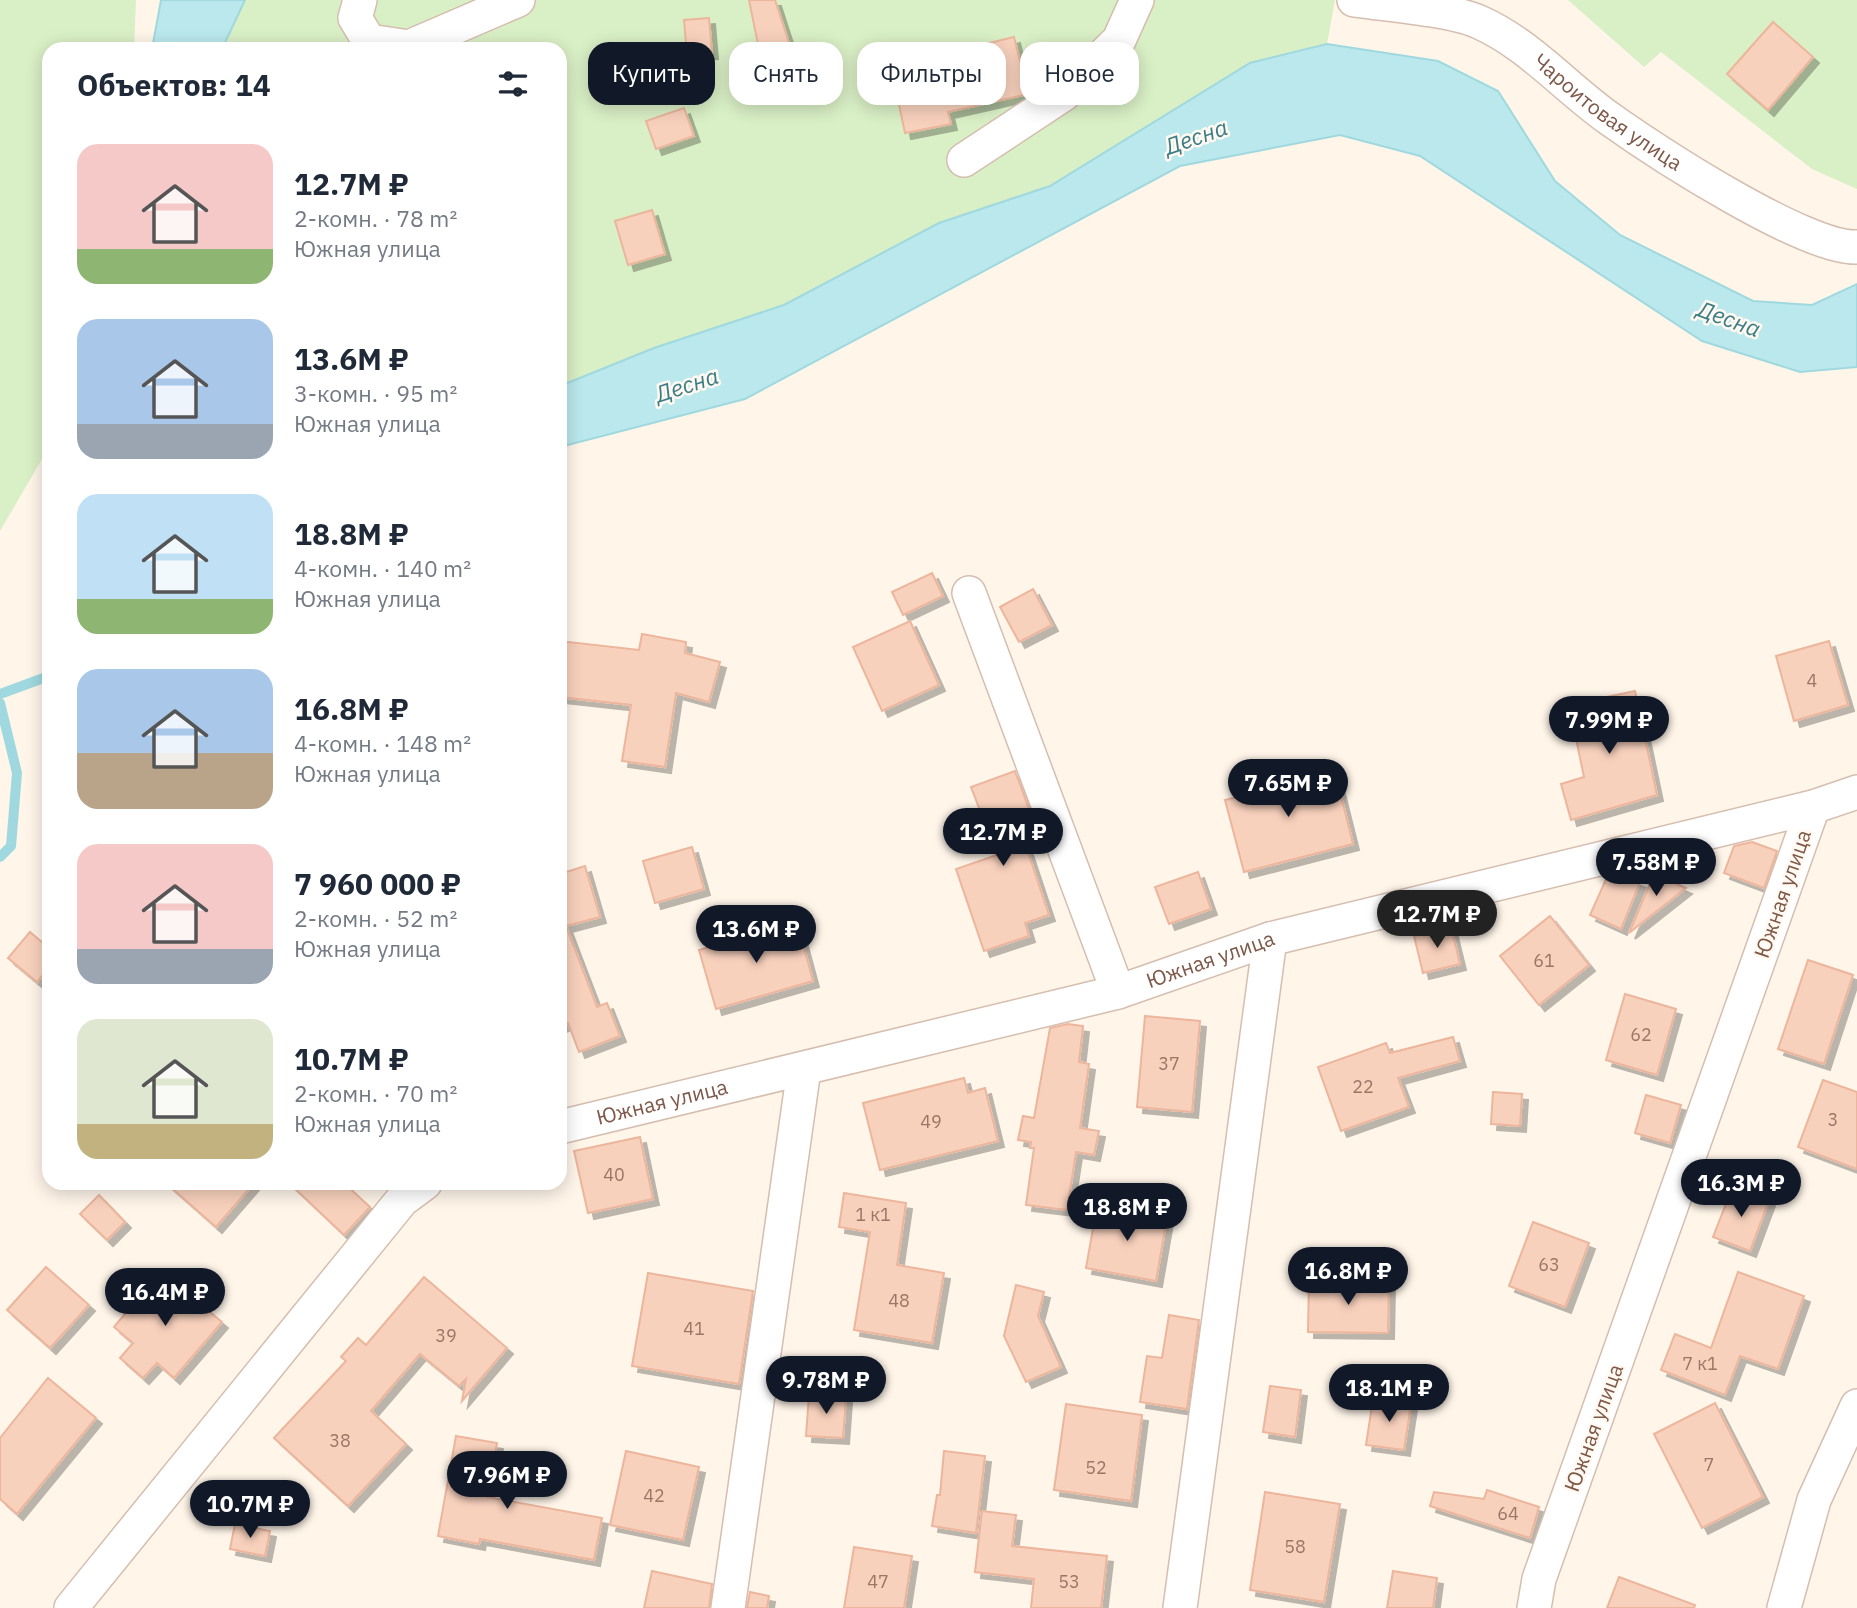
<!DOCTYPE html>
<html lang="ru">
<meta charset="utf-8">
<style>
:root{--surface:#fff;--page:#f2f2f3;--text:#1f2937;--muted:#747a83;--accent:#111827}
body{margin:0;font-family:"IBM Plex Sans",sans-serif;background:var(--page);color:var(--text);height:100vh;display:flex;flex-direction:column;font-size:26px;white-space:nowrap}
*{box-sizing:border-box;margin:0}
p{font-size:23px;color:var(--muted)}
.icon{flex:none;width:38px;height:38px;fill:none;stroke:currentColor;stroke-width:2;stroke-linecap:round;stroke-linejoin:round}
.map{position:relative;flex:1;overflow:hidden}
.drawer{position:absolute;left:42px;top:42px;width:525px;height:1148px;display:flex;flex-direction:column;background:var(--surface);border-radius:21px;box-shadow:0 4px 18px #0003}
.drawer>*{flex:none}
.guide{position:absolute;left:588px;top:42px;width:665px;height:63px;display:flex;gap:14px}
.price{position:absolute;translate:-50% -60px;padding:0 16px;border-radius:24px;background:var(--accent);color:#fff;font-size:23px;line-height:46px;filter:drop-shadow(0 2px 4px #0008)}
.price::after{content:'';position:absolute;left:50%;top:42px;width:21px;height:16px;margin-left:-10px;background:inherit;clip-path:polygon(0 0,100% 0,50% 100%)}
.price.active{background:#222;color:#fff}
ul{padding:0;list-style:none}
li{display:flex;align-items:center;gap:21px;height:175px;padding:0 35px}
li span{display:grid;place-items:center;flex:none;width:196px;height:140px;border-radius:21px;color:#555}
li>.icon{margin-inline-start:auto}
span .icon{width:84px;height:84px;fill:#fffc;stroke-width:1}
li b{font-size:30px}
h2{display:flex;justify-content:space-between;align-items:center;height:84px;padding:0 35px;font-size:30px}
.pill{padding:0 24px;border-radius:21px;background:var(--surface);box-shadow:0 4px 18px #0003;font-size:24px;line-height:63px}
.pill.active{background:var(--accent);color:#fff}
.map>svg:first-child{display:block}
.green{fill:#d9efc5}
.water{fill:#bae8ec;stroke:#9fd9df;stroke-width:2}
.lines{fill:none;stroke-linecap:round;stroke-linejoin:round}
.stream{stroke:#9fd9df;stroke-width:10}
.building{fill:#f8d1bd;stroke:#ecb59c;stroke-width:2;filter:url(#shadow)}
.minor-casing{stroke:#d5beaf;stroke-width:36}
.minor{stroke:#fff;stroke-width:33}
.labels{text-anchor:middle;stroke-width:5;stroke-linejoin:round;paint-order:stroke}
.number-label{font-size:18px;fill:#9c7665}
.street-label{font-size:21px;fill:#7e5848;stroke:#fff9f2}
.water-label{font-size:23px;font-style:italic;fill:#3a7d84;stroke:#fff9f2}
</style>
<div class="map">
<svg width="1857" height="1608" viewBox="0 0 1857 1608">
<defs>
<filter id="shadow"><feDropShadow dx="6" dy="6" stdDeviation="0" flood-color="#0004"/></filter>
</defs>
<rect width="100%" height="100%" fill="#fff5e9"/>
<g class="green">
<path d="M0,0H136L134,49H49V447L0,531Z"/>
<path d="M245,0H1335L1327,44L1250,63L1050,186L939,223L784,305L654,348L560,386V49H222Z"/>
<path d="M1568,0H1857V189L1812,169L1661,52L1644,67Z"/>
</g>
<g class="water">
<path d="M161,0H245L222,49H152Z"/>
<path d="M1327,44L1438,61L1498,91L1555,181L1620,235L1753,301L1812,305L1857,284V367L1800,372L1702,341L1420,156L1340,135L1180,166L745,399L560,447V386L654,348L784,305L939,223L1050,186L1250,63Z"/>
</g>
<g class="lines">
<g class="stream">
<path d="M0,694L49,676"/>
<path d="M0,703L17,773L11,846L0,857"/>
</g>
</g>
<g class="building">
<path d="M749,0H775L790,46L759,49Z"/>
<path d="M709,18L712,53L687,55L684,20Z"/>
<path d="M1773,22L1813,57L1768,110L1727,74Z"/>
<path d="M1014,37L1028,94L948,112L951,124L905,133L889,57L935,47L936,56Z"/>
<path d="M684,108L694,136L656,149L646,121Z"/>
<path d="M652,210L665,254L628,265L615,221Z"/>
<path d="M932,573L943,596L903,615L892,592Z"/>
<path d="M1033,589L1052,625L1019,642L1000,607Z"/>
<path d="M910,621L939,685L882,711L853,647Z"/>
<path d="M642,634L686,642L685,653L720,662L709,702L676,693L665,767L622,761L631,705L560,697V641L639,650Z"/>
<path d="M1829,641L1848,705L1794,721L1776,656Z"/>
<path d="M1635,691L1657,795L1571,820L1561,784L1584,777L1569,705Z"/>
<path d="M1297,768L1300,781L1335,772L1353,844L1244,872L1225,800L1249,794L1246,781Z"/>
<path d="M1015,771L1033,820L1019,825L1049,915L1025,923L1029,936L984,951L956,869L997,855L971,787Z"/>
<path d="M1752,842L1777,851L1764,888L1724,873L1734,846Z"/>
<path d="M692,847L704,889L655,903L643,861Z"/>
<path d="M585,866L600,917L566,926L597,1007L607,1003L620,1036L579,1052L568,1023L560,1026V874Z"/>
<path d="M1198,872L1211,909L1169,924L1155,887Z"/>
<path d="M1620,874L1640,882L1621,929L1590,915L1607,877Z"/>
<path d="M1654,874L1686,888L1629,933Z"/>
<path d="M1550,916L1589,965L1539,1005L1500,956Z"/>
<path d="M797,922L813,981L716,1009L699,950Z"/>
<path d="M1451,927L1460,964L1423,973L1414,936Z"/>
<path d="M30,932L49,948V968L37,982L8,958Z"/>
<path d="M1808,960L1853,975L1824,1064L1778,1049Z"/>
<path d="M1625,994L1676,1009L1657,1075L1606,1060Z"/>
<path d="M1145,1016L1200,1021L1192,1112L1137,1107Z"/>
<path d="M1068,1024L1083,1026L1079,1062L1089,1064L1080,1128L1099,1131L1094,1155L1076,1152L1067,1210L1026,1205L1034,1148H1030L1031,1142L1018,1140L1023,1116L1034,1118L1050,1028Z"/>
<path d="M1453,1037L1460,1061L1398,1078L1409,1107L1341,1131L1318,1067L1386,1043L1390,1053Z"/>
<path d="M964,1078L968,1093L985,1088L998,1141L880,1170L863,1103Z"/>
<path d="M1823,1080L1857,1092V1169L1798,1147Z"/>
<path d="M1493,1092L1522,1094L1520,1126L1491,1124Z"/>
<path d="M1646,1095L1681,1105L1670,1143L1635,1133Z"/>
<path d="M640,1137L653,1199L588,1213L574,1151Z"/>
<path d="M166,1183H254L216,1227Z"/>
<path d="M289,1183H344L370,1207L344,1235Z"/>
<path d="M1733,1186L1769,1200L1750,1251L1713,1237Z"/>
<path d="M844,1193L906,1203L897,1265L944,1273L932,1343L854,1330L870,1232L839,1227Z"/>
<path d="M99,1195L125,1222L107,1240L80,1214Z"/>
<path d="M1097,1206L1167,1218L1156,1281L1086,1268Z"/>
<path d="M1533,1222L1589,1243L1565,1307L1509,1286Z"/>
<path d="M46,1267L89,1305L50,1348L7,1310Z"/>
<path d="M161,1271L222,1322L174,1378L157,1363L143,1378L120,1358L133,1343L114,1327Z"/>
<path d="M1738,1272L1804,1296L1778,1369L1740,1356L1725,1395L1661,1370L1675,1334L1711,1348Z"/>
<path d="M648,1273L753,1291L739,1384L632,1366Z"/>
<path d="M424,1277L507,1348L462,1401L466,1379L459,1386L420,1354L371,1411L406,1444L348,1506L274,1438L346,1361L341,1357L358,1338L366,1345Z"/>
<path d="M1309,1280L1389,1281L1388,1333L1308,1332Z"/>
<path d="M1016,1285L1044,1292L1038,1316L1061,1367L1026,1382L1004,1336Z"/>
<path d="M1169,1315L1199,1320L1187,1409L1140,1402L1147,1356L1162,1358Z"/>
<path d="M48,1378L96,1418L17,1514L0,1499V1438Z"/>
<path d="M1270,1386L1301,1390L1295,1437L1263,1432Z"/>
<path d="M809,1394L846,1397L843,1438L806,1436Z"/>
<path d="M1373,1399L1411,1404L1404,1450L1366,1445Z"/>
<path d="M1715,1403L1763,1497L1702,1528L1654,1434Z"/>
<path d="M1066,1404L1142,1415L1131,1501L1054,1490Z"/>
<path d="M456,1436L497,1443L487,1497L602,1518L594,1560L480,1539L479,1544L438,1536Z"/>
<path d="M626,1451L699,1467L683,1540L610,1525Z"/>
<path d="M944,1451L985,1456L976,1533L932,1526L937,1495H940Z"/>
<path d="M1487,1490L1539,1507L1530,1538L1430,1506L1434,1492L1484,1499Z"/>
<path d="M1265,1492L1340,1504L1324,1602L1250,1590Z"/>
<path d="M982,1511L1016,1515L1012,1546L1107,1556L1101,1608H1031L1034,1579L975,1572Z"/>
<path d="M235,1524L270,1531L265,1556L230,1549Z"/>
<path d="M854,1547L912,1556L904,1608H844Z"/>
<path d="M652,1571L712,1584L709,1608H644Z"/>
<path d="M1393,1571L1437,1578L1433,1608H1387Z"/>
<path d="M1619,1577L1695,1605L1694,1608H1607Z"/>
<path d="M750,1592L769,1596L767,1608H747Z"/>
</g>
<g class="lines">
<defs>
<g id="minor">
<path d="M360,0L355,18L369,41L409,47L518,0"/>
<path id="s1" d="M1354,0C1384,4 1453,10 1479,22C1529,44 1566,88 1610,119C1656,152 1807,250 1857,247"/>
<path d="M964,160L1064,94L1119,40L1137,0"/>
<path d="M969,593L1118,992"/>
<path d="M1813,807L1857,792"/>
<path id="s2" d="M560,1127L1118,992L1270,939L1813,807L1539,1579L1534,1608"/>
<path d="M71,1608L402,1200L425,1183"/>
<path d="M728,1608L804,1069"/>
<path d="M1180,1608L1270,939"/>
<path d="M1784,1608L1814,1500L1857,1406"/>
</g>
</defs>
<use href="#minor" class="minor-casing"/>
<use href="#minor" class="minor"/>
</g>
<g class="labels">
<g class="number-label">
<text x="1812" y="687">4</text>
<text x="1544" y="967">61</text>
<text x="1641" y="1041">62</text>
<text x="1169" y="1070">37</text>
<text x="1363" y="1093">22</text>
<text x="1833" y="1126">3</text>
<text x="931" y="1128">49</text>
<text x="614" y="1181">40</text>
<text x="873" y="1221">1 к1</text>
<text x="1549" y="1271">63</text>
<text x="899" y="1307">48</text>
<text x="694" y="1335">41</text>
<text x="446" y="1342">39</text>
<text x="1700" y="1370">7 к1</text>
<text x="340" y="1447">38</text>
<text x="1709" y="1471">7</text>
<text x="1096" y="1474">52</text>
<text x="654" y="1502">42</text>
<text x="1508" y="1520">64</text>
<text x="1295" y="1553">58</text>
<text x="878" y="1588">47</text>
<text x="1069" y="1588">53</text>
</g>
<g class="street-label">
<text dy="7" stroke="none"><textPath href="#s1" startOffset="285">Чароитовая улица</textPath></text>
<text transform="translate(1783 894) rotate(-71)" y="7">Южная улица</text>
<text dy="7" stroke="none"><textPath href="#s2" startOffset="672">Южная улица</textPath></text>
<text dy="7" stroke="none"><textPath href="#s2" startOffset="105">Южная улица</textPath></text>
<text transform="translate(1594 1428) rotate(-70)" y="7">Южная улица</text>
</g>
<g class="water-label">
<text transform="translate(1196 137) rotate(-19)" y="8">Десна</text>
<text transform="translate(1729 319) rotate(20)" y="8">Десна</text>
<text transform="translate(687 385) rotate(-18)" y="8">Десна</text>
</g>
</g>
</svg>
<b class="price" style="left:1609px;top:756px">7.99M ₽</b>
<b class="price" style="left:1288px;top:819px">7.65M ₽</b>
<b class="price" style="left:1003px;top:868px">12.7M ₽</b>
<b class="price" style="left:1656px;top:898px">7.58M ₽</b>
<b class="price active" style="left:1437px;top:950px">12.7M ₽</b>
<b class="price" style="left:756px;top:965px">13.6M ₽</b>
<b class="price" style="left:1741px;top:1219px">16.3M ₽</b>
<b class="price" style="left:1127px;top:1243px">18.8M ₽</b>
<b class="price" style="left:1348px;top:1307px">16.8M ₽</b>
<b class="price" style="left:165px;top:1328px">16.4M ₽</b>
<b class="price" style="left:826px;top:1416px">9.78M ₽</b>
<b class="price" style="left:1389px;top:1424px">18.1M ₽</b>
<b class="price" style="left:507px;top:1511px">7.96M ₽</b>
<b class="price" style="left:250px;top:1540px">10.7M ₽</b>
<div class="guide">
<a class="pill active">Купить</a>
<a class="pill">Снять</a>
<a class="pill">Фильтры</a>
<a class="pill">Новое</a>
</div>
<section class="drawer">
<h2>Объектов: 14<svg class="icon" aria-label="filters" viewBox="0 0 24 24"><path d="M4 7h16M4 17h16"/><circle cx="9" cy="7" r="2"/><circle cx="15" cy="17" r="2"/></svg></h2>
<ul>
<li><span style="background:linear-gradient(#f6c9c9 75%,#8fb573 0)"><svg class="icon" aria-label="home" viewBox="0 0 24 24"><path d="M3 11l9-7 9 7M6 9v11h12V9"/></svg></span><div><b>12.7M ₽</b><p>2-комн. · 78 m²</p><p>Южная улица</p></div></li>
<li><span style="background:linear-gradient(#a9c7e8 75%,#9aa5b1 0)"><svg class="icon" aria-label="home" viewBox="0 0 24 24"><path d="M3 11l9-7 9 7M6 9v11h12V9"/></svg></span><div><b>13.6M ₽</b><p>3-комн. · 95 m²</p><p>Южная улица</p></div></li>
<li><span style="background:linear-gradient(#bfe0f5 75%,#8fb573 0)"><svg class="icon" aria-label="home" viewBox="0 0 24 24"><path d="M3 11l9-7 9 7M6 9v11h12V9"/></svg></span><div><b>18.8M ₽</b><p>4-комн. · 140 m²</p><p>Южная улица</p></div></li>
<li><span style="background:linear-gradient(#a9c7e8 60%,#b9a48a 0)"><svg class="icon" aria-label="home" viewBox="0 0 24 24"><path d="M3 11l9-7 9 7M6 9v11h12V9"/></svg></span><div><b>16.8M ₽</b><p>4-комн. · 148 m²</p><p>Южная улица</p></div></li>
<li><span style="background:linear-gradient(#f6c9c9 75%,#9aa5b1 0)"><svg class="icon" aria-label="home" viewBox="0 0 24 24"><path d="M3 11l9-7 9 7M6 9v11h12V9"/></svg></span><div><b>7 960 000 ₽</b><p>2-комн. · 52 m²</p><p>Южная улица</p></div></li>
<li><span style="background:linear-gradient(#dfe7d0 75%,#c2b280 0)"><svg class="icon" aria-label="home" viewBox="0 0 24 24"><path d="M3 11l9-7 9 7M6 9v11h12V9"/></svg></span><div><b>10.7M ₽</b><p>2-комн. · 70 m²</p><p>Южная улица</p></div></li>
</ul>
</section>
</div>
